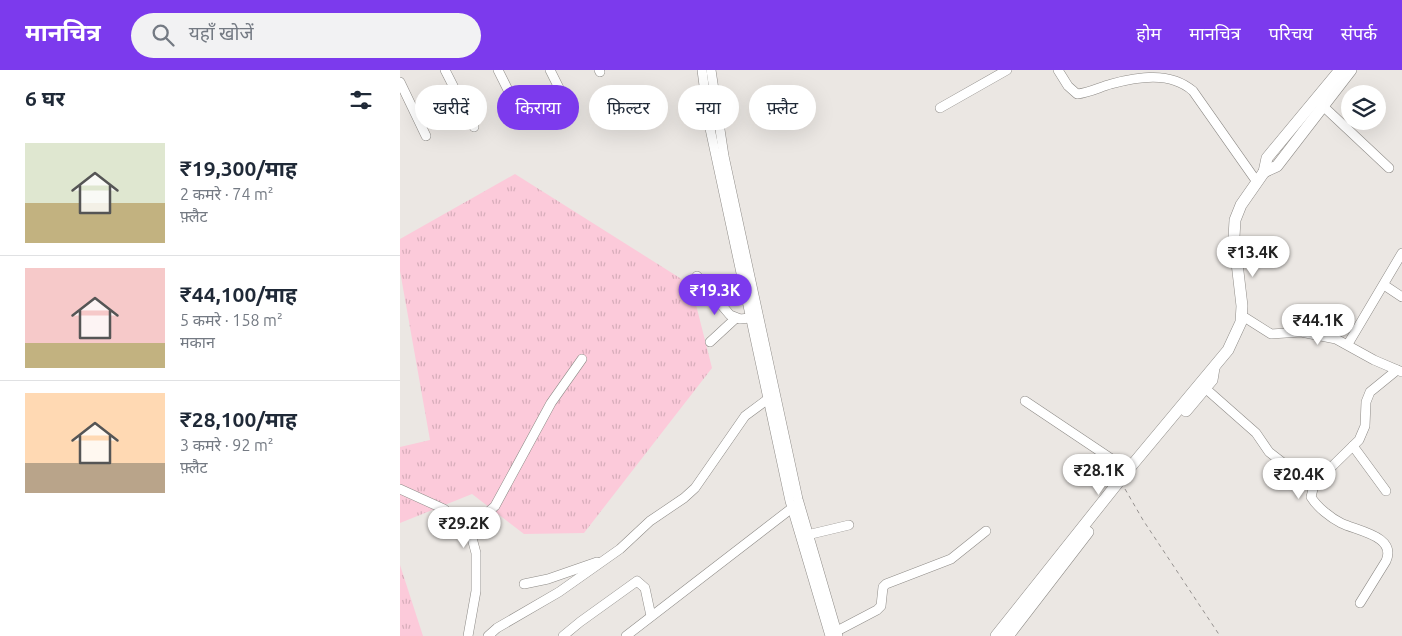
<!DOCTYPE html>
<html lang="hi">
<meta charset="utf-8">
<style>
:root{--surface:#fff;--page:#f2f2f3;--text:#1f2937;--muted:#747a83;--line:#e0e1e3;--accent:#7c3aed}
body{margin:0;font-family:Ubuntu,"Noto Sans Devanagari",sans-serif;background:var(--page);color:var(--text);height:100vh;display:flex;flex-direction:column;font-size:19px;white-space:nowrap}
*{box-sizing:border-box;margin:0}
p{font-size:16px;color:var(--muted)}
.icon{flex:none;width:28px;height:28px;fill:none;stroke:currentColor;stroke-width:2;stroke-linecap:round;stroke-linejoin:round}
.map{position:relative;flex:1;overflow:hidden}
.panel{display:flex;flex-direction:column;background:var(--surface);width:400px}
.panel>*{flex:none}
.guide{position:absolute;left:15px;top:15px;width:475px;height:45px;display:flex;gap:10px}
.controls{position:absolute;left:941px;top:15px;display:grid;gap:10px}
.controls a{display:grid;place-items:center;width:45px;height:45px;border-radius:50%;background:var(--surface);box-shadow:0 5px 20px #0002;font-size:25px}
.price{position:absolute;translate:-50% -42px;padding:0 11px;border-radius:18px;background:#fff;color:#222;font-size:16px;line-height:32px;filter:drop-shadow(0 1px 2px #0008)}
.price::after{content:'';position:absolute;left:50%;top:30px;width:15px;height:11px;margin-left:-8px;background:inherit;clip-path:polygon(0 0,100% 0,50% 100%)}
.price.selected{background:var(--accent);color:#fff}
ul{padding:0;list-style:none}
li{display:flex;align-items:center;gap:15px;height:125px;padding:0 25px}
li+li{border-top:1px solid var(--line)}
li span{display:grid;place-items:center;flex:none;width:140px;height:100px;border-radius:0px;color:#555}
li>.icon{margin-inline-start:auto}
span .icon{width:60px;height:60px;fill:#fffc;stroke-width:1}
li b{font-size:21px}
h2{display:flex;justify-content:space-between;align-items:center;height:60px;padding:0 25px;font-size:21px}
.pill{padding:0 18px;border-radius:22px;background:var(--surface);box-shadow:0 5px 20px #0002;font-size:18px;line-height:45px}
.pill.selected{background:var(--accent);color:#fff}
header{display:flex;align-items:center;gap:30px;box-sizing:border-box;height:70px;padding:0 25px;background:var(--accent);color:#fff}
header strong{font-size:24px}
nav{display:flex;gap:28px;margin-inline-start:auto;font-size:18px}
.search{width:350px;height:45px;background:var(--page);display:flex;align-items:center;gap:12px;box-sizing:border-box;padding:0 18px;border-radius:28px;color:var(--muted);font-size:19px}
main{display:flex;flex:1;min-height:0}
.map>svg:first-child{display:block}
.grass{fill:url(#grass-tufts)}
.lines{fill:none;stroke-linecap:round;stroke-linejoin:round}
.minor-casing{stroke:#8e8b87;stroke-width:10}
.major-casing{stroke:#8e8b87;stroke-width:12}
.path{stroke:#969290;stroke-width:1;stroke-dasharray:4 4;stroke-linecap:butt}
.minor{stroke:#fff;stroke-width:9}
.major{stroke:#fff;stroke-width:11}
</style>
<header>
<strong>मानचित्र</strong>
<div class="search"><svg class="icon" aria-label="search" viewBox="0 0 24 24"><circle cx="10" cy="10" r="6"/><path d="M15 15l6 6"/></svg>यहाँ खोजें</div>
<nav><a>होम</a><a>मानचित्र</a><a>परिचय</a><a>संपर्क</a></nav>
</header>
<main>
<section class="panel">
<h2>6 घर<svg class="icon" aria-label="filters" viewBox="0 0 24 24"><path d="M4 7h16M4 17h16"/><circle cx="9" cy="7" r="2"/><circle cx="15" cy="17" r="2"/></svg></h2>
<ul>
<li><span style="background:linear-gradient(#dfe7d0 60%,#c2b280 0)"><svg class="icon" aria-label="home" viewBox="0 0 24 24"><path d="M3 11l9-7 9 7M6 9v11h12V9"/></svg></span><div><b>₹19,300/माह</b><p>2 कमरे · 74 m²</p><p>फ़्लैट</p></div></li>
<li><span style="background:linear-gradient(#f6c9c9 75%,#c2b280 0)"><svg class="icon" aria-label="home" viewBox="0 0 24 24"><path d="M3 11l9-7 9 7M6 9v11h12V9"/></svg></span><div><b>₹44,100/माह</b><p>5 कमरे · 158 m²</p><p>मकान</p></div></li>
<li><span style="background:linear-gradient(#ffd9b3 70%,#b9a48a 0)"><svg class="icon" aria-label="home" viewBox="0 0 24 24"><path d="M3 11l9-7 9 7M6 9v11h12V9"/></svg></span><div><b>₹28,100/माह</b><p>3 कमरे · 92 m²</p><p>फ़्लैट</p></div></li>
</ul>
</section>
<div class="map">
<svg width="1002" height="566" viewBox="0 0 1002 566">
<defs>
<pattern id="grass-tufts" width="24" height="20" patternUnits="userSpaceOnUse" patternTransform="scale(1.25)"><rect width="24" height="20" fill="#fccada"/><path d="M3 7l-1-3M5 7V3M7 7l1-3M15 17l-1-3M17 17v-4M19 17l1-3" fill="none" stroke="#d7adba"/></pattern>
</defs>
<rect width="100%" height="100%" fill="#ebe7e3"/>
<g class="grass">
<path d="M115,104L291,215L312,298L184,463L124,464L72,424L0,453V377L30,370L0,201V169Z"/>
<path d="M0,495L23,566H0Z"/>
</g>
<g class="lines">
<defs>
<g id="minor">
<path d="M45,0L74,57"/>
<path d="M98,0L125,54"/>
<path d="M150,0L162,24"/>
<path d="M199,0L200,2"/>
<path d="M302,0L309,54L390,431L430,566"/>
<path d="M311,0L324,86L398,429L438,566"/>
<path d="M658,0L668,16L677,24C689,23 700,17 711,14C738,7 770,1 793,21L857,112"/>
<path d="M0,12L26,66"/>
<path d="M924,37L989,98"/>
<path d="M540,38L607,0"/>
<path d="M297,206L330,245L340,249L350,248"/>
<path d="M984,215L1002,227"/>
<path d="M841,245L871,264L901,262L936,269L974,290L1002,302"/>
<path d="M310,272L336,248"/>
<path d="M948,274L1002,183"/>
<path d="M805,318L856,363L869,382L909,413L913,419L911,427C917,437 931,448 941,453C957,461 997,466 986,491L960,533"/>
<path d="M625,331L728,400"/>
<path d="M953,376L986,421"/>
<path d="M912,416L959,370L965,356L966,332L970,322L997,300"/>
<path d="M0,419L44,439L72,468L76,483V521L68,566"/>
<path d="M66,462L95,436L151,333L182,289"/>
<path d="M403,466L449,455"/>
<path d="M124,514L148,509L197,492"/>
<path d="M437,561L477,540L481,536L483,517L486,514L551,489L586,461"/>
<path d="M88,566L97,558L159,522L220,479L250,451L284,428L295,418L345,346L368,329"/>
<path d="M163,566L180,552L237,511L245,518L251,546"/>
<path d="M226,566L392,438"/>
</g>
<g id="major">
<path d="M864,102L877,96L951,0"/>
<path d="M786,341L812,310L814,298"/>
<path d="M596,566L728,400L828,280L841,252L842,236L834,167L835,150L841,135L864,102L867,88L940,0"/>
<path d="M608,566L688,462"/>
</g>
</defs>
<use href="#minor" class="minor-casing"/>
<use href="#major" class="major-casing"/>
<path class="path" d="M725,419L743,450L820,566"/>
<use href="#minor" class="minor"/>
<use href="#major" class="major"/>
</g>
</svg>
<div class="controls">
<a><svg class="icon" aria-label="layers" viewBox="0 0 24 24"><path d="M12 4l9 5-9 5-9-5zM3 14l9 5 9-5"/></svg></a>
</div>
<b class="price" style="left:853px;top:208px">₹13.4K</b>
<b class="price selected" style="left:315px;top:246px">₹19.3K</b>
<b class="price" style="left:918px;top:276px">₹44.1K</b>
<b class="price" style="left:699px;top:426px">₹28.1K</b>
<b class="price" style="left:899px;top:430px">₹20.4K</b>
<b class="price" style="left:64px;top:479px">₹29.2K</b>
<div class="guide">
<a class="pill">खरीदें</a>
<a class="pill selected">किराया</a>
<a class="pill">फ़िल्टर</a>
<a class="pill">नया</a>
<a class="pill">फ़्लैट</a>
</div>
</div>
</main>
